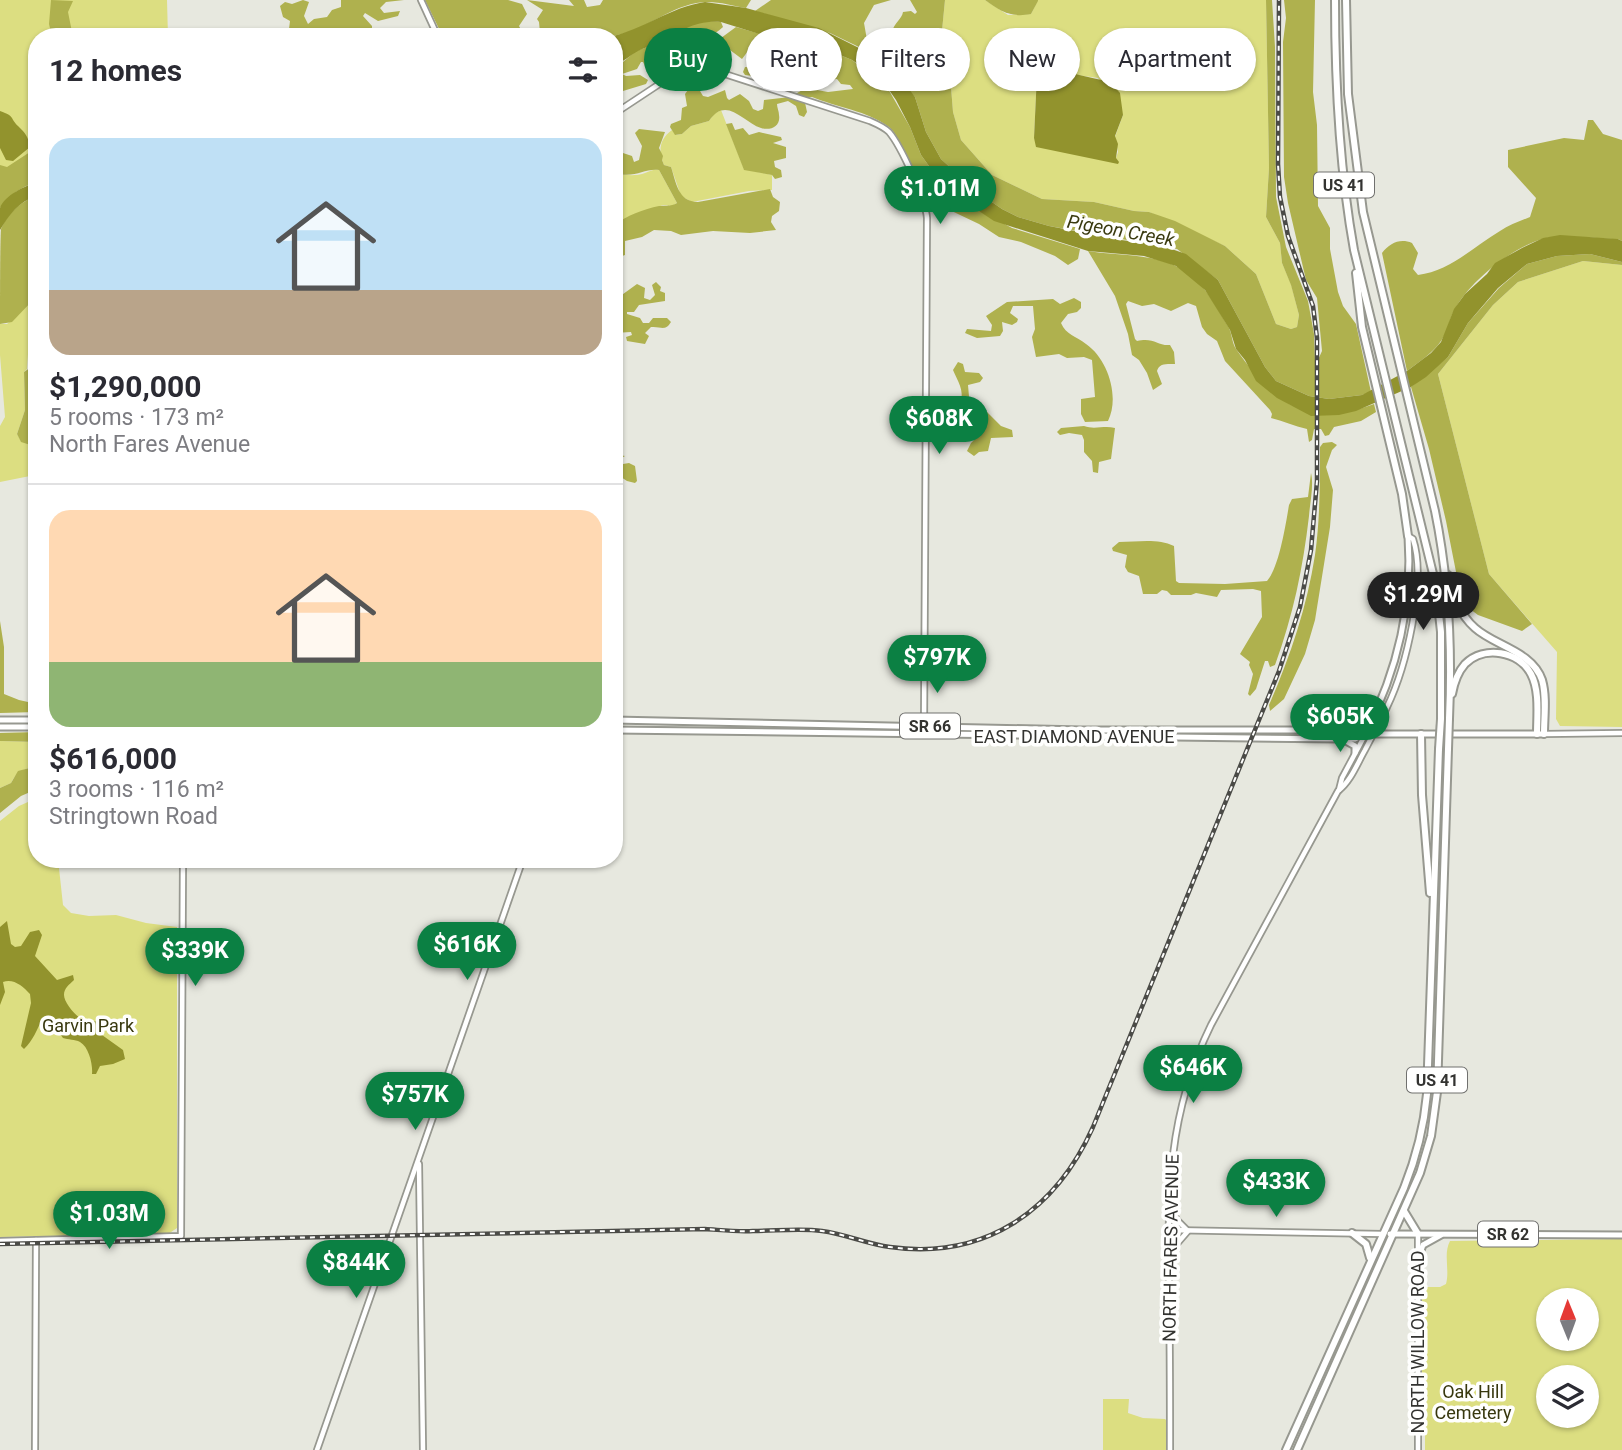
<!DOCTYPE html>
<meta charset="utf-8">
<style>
:root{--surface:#fff;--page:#f2f2f3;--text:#2b2b33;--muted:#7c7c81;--line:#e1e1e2;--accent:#0b8043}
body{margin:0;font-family:Roboto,sans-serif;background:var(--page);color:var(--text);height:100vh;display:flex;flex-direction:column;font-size:26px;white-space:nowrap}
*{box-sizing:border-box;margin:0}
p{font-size:23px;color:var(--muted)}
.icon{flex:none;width:38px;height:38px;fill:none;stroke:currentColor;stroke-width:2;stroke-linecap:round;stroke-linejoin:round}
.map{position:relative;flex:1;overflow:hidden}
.sheet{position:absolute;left:28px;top:28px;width:595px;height:840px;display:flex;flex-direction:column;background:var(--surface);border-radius:28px;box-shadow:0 2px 5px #0004}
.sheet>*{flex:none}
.banner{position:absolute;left:644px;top:28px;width:665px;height:63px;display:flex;gap:14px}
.needle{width:46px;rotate:359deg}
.controls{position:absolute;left:1536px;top:1288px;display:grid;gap:14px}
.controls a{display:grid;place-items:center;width:63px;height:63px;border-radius:50%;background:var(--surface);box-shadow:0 2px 5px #0004;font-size:35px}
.price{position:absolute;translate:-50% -60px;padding:0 16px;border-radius:24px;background:var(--accent);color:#fff;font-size:23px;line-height:46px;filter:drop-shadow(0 2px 4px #0008)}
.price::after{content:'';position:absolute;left:50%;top:42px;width:21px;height:16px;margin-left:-10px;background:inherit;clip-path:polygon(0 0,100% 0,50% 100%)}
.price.on{background:#222;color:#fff}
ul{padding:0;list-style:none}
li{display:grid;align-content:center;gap:14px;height:371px;padding:0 21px}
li+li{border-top:2px solid var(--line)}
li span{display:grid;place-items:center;height:217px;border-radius:21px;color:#555}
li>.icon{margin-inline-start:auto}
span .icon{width:126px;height:126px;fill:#fffc;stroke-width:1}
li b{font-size:30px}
h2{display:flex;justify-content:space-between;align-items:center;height:84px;padding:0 21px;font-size:30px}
.tag{padding:0 24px;border-radius:32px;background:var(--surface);box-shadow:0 2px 5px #0004;font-size:24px;line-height:63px}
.tag.on{background:var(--accent);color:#fff}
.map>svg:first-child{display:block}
.green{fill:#dcde81;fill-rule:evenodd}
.forest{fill:#afb14e}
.water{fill:#92932d}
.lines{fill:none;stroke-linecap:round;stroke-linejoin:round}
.secondary-casing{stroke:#979890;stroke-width:8}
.primary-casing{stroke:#979890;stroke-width:9}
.highway-casing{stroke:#979890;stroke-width:10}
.secondary{stroke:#fff;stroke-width:4.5}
.primary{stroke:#fff;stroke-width:5}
.highway{stroke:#fff;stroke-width:6}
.rail-casing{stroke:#4b4b47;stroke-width:4.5}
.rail{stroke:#fffffe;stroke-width:2;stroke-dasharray:5;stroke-linecap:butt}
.highway-bridge-casing{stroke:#979890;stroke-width:10;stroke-linecap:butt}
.highway-bridge{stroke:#fff;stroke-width:6}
.labels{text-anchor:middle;stroke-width:7;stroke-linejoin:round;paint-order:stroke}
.shield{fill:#fffffe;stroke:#70706e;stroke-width:2}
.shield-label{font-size:16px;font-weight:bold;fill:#333330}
.street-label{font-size:18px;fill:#333330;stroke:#fffffe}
.park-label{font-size:18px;fill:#38380e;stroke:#fffffe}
.water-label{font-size:19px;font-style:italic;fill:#3a3a10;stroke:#fffffe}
</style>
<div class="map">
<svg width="1622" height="1450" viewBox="0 0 1622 1450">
<rect width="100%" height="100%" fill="#e7e8df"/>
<g class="green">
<path d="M0,0H167L168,37H37V165L0,196Z"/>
<path d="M945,0H985L1008,15L1031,14L1038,0H1266L1269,168L1266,217L1280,243L1282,263L1291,284L1299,315L1297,327L1291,329L1276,324L1256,274L1225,246L1149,212L1134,211L1094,202L1042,199L992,175L961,140L953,112L949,62L951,34H949L944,74L941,41ZM1037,74L1077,75L1098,78L1123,115L1115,137L1118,152L1116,158L1036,142L1034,138Z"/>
<path d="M721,110L744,169L772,175V190L749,191L692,202L681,196L671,167L664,165C658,152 659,139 672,130L676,135L682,134L691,126L709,121L714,114Z"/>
<path d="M614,169L618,174C625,175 635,176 642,174C650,172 651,169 659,170L677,203L672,206L663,205L614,225Z"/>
<path d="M1583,261L1622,265V727L1560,726L1556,719L1557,652L1489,574L1438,374L1493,305L1518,282Z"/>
<path d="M37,290V335L29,340L27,369L24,372L25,410L17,434L21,441L28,443L30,476L0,482V426L5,417L0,355V324H7L34,299Z"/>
<path d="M0,741L37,742L33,767C22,769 16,773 11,783L0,788Z"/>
<path d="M37,798V859H58L63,905L71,913L89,916L116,915L146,923L177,927V1228L168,1234L0,1237V821L19,806Z"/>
<path d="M1622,1239V1450H1425V1385L1420,1384L1421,1287H1440L1446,1284C1450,1270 1443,1254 1450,1241ZM1549,1300H1587V1339H1549ZM1587,1377V1416H1549V1377Z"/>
<path d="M1103,1399H1129L1128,1413L1143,1418L1165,1419L1167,1421V1450H1103Z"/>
</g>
<g class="forest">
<path d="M51,0L73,1L68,12L73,37H52L49,24Z"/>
<path d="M303,0L309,2L304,16L308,24L314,19L327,17L332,10L341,7V0H404L386,2L380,8L384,13L400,11L398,16L378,21L365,13L363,16L372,26V32L368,37H293L289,29L290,21L283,17L280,6L285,2L292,4Z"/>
<path d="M425,0H508L522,4L527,14L519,26L525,37H443Z"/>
<path d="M527,0L574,6L569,0H584L587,7L600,5L603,0H751L746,8C733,6 721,2 708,2C676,2 652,26 622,34C595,41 563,37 535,37L540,33L539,22L537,19L543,10Z"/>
<path d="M771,0H891L874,5L864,23L867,40C876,45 884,35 892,32C894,23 902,19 903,12L911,11L915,14L917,12L910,0H945L941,41L944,70L949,34L952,33L949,62L953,112L961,140L992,175L1042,199L1094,202L1134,211L1149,212L1175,221L1225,246L1256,274L1276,324L1291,329L1297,327L1299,315L1291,285L1282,263L1280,243L1266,217L1269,168L1266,0H1272L1275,47L1276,197L1286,247L1308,301L1314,334L1315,361L1317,362L1322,351L1317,298L1306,280L1288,203L1284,177L1283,42L1286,18L1284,0H1315L1313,92L1317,125L1318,206L1330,228V249L1338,292L1343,306L1356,324L1371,392L1362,395L1329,399L1309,396L1276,381L1265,367L1218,280L1177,249L1049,226L1018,217L1002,209L976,191L941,159L926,132L915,97L908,90L861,48L830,33L755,11Z"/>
<path d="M985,0H1038V1L1031,14C1011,18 1000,11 985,0Z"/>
<path d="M709,21L721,22L723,27C703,46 679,40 667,52H656L654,56L662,57L663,61L654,70H647L643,62H641L637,69L622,74L626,76L640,75L648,80L646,84L623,91L614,86V65L623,62L636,51L659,43L691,24Z"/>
<path d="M736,27L795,44L828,50L852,60L887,87L910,127L921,155L934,173L943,181L959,189L973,207L1012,228L1080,249L1078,259L1068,265L1055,256L1021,242L999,237L979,224L937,204H930L926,200C918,184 901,137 889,127C868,111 836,107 812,97L804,98L807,112L804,117L799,115L796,106L788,101L777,104C777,108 779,111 779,115C781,126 771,131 761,128C743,122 726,95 709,121L691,126L682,134L675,135L670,127L671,124L681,120L682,108L687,106L685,94L688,90L700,91L703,96L708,97L725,90L727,98L729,100L740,94L749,101L753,109L758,111L763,109L764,100L790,97L806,88L828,92L853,89L850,85L841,84L837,79C829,79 822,84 814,83L813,77L830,74L832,71L830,69L800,76V70L805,64C799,59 786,55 778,59L776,64L779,69L790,71L792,76L790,78L769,85L760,77L745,75L743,72L745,67L760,68L765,66L759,56L762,48L751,47L742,59L726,47L704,55L706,49Z"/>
<path d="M1588,120H1593L1603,134L1622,140V241L1618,239C1600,239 1557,234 1542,239C1511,249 1471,280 1455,309C1450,317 1449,326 1445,334C1437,351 1421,360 1407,371L1382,253C1390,243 1400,238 1412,243L1418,253L1413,269L1418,275C1450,271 1473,247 1500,231C1509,225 1520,221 1530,217L1536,198L1508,167V150L1564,138L1584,140Z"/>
<path d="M732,123L735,130L743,128L749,135L759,132L781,137L782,140L773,143L786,147V158L774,161L775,167L781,170L782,177L775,179L772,175L744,170L726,124Z"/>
<path d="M639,129L665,132L659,148L663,156L662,160L664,165L671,167C676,182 678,202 698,202L770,189L773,197L780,202L779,211L772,216L771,222L776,230L750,233L713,231L681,235L671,231L654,230L642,237L625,241V255L614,259V225C626,216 644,209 659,206C667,205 670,207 677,203L659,170C644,168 635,179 615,173L614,148H619L623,153L632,156L634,162L639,160L642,146L635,133Z"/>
<path d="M37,139V182C21,187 9,195 0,208V165L7,167L30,152Z"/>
<path d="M37,196V290L34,299L12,322L0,324C0,306 0,241 1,229C7,214 22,200 37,196Z"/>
<path d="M1088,251C1124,257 1162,252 1192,276C1208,290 1218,310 1229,328C1232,334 1232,343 1236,349C1273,402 1307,430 1374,404L1376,412L1361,421L1334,427L1329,435L1325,436L1321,429H1314L1312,440L1309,442L1307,429C1294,426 1283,421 1271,418L1272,414L1270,410L1225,361L1217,341L1207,334L1202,327L1196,306L1188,303L1171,311L1154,304L1142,306L1128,301L1126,304L1135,339L1137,341C1154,337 1157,346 1170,345L1174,352L1175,364C1167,364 1159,363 1157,371L1162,384L1153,390L1147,373L1139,360L1132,355L1128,334L1115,296Z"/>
<path d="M1590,254L1622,262V265L1583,261L1518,282L1493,305L1438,374L1489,574L1532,624L1522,631L1478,615L1466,606L1458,582L1446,521L1429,449L1411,387L1448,357L1468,323L1499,288L1527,264L1557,256Z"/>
<path d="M656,282L661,287L660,291L665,293V301L639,305L634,312H627V314L640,318L643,323H649L653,318H667L671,322C665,332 661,326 651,327L645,333L649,336L645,344L627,341L626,337L632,335L631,332L614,333V298L619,297L637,284L645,288L644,298L650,300L655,295L652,285Z"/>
<path d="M1074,298L1081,302V308L1077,312L1068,314L1061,323C1066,335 1076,336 1086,344C1108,359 1120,397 1108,421L1085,422L1081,414V399L1095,397L1092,360L1084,357L1067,358L1059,354L1036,357L1032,337L1035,329L1033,306H1013L1010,313L1018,319L1017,322L1012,325L1002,322L1003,331L1000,336L977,338L965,333L967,329L991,331L992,325L986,316L1007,302L1053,299L1060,304Z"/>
<path d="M958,362L963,364L965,372L979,373L983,378L980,382L968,385L970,408L987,412L1001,426L1012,430L1013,437L991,438L988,451L979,452L974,456L967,451L971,443L977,437L976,435L964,437L952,434L959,425V413L952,410L961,403C964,389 958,382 953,370Z"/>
<path d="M34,365L37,366V447L21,442L17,434L25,410L24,372Z"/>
<path d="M1084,426C1095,430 1104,425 1115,428L1111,459L1099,462L1098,473L1093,472L1092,461L1084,452V440L1082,435L1069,433L1060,435L1057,432L1061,428Z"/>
<path d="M1323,443L1332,442L1337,445L1332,450L1326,467L1333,490L1330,527L1315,620L1305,654L1284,699L1270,711L1269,705C1290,657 1307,607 1315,555C1320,520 1320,483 1320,447Z"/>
<path d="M614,454L625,456L618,460L617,465L629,463L635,466L637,481L635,483L627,481L618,475L614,478Z"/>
<path d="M1311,473C1314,485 1310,502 1309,516C1303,568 1293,616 1275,665L1270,667L1268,661H1265L1256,689L1250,696L1248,694L1253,674L1249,665L1250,662L1240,654L1262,617L1261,591L1253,589L1221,590L1217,597L1196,593L1191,595H1171L1167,591L1162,590L1157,594H1143L1139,576L1128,572L1125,567L1127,555L1113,551L1112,548L1119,542C1137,542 1158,538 1174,546L1176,581L1179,583L1225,584L1267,581C1279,568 1286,523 1289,505L1292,499L1308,497Z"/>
<path d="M0,621L4,647V694L19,700L37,704V712L0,713Z"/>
<path d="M37,732V742L0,741V733Z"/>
<path d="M37,750V789L21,796L0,813V788L11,783L18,771L33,767Z"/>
</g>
<g class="water">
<path d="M705,2L746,8L819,28L883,60L899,76L915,97L926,132L941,159L976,191L1002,209L1018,217L1049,226L1121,240L1160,245L1186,254L1218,280L1265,367L1276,381L1309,396L1329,399L1362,395L1407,371L1431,353L1441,342L1454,309L1465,294L1487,274L1495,263L1522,248L1543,238L1560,235L1618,239L1622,241V262L1590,254L1557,256L1527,264L1498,288L1468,323L1448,357L1426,377L1411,387L1356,411L1339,415L1311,416L1277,398L1256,381L1245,360L1236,349L1230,330L1205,290L1176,266L1144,256L1088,251L994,221L973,207L959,189L943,181L934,173L921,155L910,127L896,100L887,87L867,70L852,60L828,50L782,41L721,22C695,20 681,31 659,43C653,46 645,47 638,51C630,55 624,62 614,65V37H609C643,30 670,7 705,2Z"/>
<path d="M1053,69L1110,82L1120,93L1123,115L1115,136L1118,144L1116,158L1119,162L1118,164L1036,147L1034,138L1037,74L1039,70Z"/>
<path d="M0,111C16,117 9,117 18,126C26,134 28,136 30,147L13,161L6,160L0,148Z"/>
<path d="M37,182V196C19,201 9,215 0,230C0,224 0,214 0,208C5,195 25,186 37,182Z"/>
<path d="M7,921L11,944L15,947L21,946L30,932L39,930L42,935L35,956L57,980L73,975L74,980C69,985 64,988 64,995C64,1003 78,1020 87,1021C91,1022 95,1021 99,1021L102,1035L123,1050L125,1059L113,1064L100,1066L96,1074H92C93,1065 89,1047 80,1042C75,1039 68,1040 63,1038L48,1017L43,1018C37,1029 33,1041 24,1049L21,1046L31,1003L30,994C23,986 13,978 3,982L5,992L0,1005V927Z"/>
</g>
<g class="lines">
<defs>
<g id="secondary">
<path d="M421,0L438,37"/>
<path d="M614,114L679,71L697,65L870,121C877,124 884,127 889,132C901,146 926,201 927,218L924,728"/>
<path d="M1544,734L1622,733"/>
<path d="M1339,790L1342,778L1365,735"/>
<path d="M419,1164L423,1450"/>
<path d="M1169,1230L1383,1234"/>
<path d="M1418,1234V1450"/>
<path d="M0,1241L181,1236L183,859"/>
<path d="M1169,1253L1188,1231L1177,1220L1171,1209"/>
<path d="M35,1450L36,1240"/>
<path d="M317,1450L523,859"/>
<path d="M1170,1450C1170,1397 1170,1343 1169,1290C1168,1192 1167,1115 1211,1025L1338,791C1351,781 1357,764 1365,750C1372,736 1380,722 1387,707C1406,668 1427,581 1413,539L1408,536"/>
</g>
<g id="primary">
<path d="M0,720H37"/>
<path d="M614,720L1082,730H1354L1373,734H1544"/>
<path d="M0,727H37"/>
<path d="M614,730L1340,739H1355L1365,734"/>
<path d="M1365,734C1397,672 1413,606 1408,536"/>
<path d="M1346,741L1355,746V753"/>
<path d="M1390,1234L1622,1235"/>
<path d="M1418,1259L1423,1245L1441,1235"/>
</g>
<g id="highway">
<path d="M1335,0C1335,84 1339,167 1354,250L1436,586L1441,632V719"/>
<path d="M1346,0L1348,94L1363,212L1435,511C1449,579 1452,650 1449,719"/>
<path d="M1356,273L1362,327L1402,494L1408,536"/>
<path d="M1448,575C1453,595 1459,614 1475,628C1495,646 1532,651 1542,680C1547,697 1544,717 1544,734"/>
<path d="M1452,694C1454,683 1457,673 1465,664C1484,645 1519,651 1531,674C1540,691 1537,715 1537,734"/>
<path d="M1421,734L1422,795L1430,893"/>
<path d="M1404,1211L1418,1234"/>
<path d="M1352,1233L1366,1244L1370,1258"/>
<path d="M1286,1450L1404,1188C1416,1158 1424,1127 1427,1094L1439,749"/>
<path d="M1297,1450L1420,1173L1431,1136L1437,1092L1448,749"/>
</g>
</defs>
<use href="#secondary" class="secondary-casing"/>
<use href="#primary" class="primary-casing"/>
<use href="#highway" class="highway-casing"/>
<use href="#secondary" class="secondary"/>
<use href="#primary" class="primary"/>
<use href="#highway" class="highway"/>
<defs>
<path id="rail" d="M0,1244L705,1229C721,1230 737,1232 753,1231C776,1231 800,1228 822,1231C845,1234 867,1244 890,1247C984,1260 1055,1212 1093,1127L1279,671L1300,607L1311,550L1317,481V338L1313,306L1288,236L1280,197L1278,164L1279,0"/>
</defs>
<use href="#rail" class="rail-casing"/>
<use href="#rail" class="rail"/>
<defs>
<g id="highway-bridge">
<path d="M1439,749L1441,719"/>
<path d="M1448,749L1449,719"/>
</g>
</defs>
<use href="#highway-bridge" class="highway-bridge-casing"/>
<use href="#highway-bridge" class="highway-bridge"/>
</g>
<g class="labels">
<g class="shield">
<rect x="1314" y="172.5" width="60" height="25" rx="5"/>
<rect x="900" y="713.5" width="60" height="25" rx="5"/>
<rect x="1407" y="1067.5" width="60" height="25" rx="5"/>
<rect x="1478" y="1221.5" width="60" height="25" rx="5"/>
</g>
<g class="shield-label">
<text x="1344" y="191">US 41</text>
<text x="930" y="732">SR 66</text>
<text x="1437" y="1086">US 41</text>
<text x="1508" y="1240">SR 62</text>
</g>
<g class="street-label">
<text x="1074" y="743">EAST DIAMOND AVENUE</text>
<text transform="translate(1171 1248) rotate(-89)" y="6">NORTH FARES AVENUE</text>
<text transform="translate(1418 1342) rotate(-90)" y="6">NORTH WILLOW ROAD</text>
</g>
<g class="park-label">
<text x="88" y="1032">Garvin Park</text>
<text x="1473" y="1398">Oak Hill<tspan x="1473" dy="21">Cemetery</tspan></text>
</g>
<g class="water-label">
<text transform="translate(1121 230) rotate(10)" y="7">Pigeon Creek</text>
</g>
</g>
</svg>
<div class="controls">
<a><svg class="needle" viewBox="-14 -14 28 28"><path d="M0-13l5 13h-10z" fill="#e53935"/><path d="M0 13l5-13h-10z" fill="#7c7c81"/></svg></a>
<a><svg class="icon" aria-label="layers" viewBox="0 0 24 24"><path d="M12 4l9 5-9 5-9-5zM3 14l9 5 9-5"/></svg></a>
</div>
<b class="price" style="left:940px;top:226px">$1.01M</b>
<b class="price" style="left:939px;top:456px">$608K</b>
<b class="price on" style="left:1423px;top:632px">$1.29M</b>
<b class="price" style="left:937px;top:695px">$797K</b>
<b class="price" style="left:1340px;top:754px">$605K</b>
<b class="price" style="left:467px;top:982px">$616K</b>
<b class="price" style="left:195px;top:988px">$339K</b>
<b class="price" style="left:1193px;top:1105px">$646K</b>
<b class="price" style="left:415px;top:1132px">$757K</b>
<b class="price" style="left:1276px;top:1219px">$433K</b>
<b class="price" style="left:109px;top:1251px">$1.03M</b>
<b class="price" style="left:356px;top:1300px">$844K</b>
<div class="banner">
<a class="tag on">Buy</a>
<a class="tag">Rent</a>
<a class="tag">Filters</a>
<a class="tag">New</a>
<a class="tag">Apartment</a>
</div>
<section class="sheet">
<h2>12 homes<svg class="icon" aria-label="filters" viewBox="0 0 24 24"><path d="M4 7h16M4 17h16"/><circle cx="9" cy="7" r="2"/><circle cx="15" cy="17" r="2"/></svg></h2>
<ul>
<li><span style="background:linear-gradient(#bfe0f5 70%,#b9a48a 0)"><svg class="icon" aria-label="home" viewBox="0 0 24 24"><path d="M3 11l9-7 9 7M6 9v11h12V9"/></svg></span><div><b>$1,290,000</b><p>5 rooms · 173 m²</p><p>North Fares Avenue</p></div></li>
<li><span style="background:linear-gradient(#ffd9b3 70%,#8fb573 0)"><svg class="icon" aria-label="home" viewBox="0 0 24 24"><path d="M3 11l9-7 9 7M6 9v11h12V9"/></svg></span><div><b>$616,000</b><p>3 rooms · 116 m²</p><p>Stringtown Road</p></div></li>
</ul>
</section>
</div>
